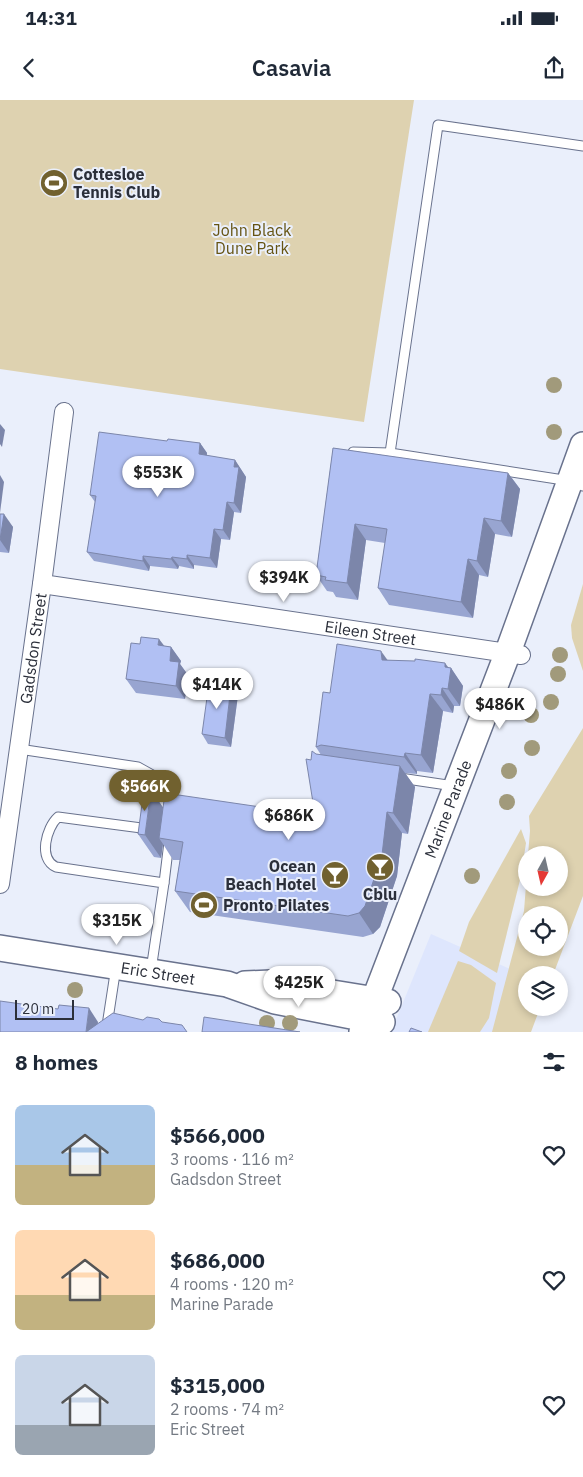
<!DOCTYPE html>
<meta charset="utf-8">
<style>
:root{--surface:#fff;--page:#f2f2f3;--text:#1f2937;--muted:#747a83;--accent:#71612f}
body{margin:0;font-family:"IBM Plex Sans",sans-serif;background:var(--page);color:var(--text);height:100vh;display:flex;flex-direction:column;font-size:19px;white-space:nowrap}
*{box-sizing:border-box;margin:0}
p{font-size:16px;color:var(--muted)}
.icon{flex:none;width:28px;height:28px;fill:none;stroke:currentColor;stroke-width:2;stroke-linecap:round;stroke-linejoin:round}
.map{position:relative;height:932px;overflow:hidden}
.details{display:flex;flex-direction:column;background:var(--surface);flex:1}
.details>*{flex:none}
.needle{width:32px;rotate:188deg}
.tools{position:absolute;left:518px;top:746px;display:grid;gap:10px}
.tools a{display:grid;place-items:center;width:50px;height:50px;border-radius:50%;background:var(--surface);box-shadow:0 2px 8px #0003;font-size:25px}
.scale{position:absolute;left:15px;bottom:12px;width:59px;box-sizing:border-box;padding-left:5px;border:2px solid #2b2f3a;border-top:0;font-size:14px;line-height:18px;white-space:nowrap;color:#2b2f3a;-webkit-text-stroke:4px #eaeffb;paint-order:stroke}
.price{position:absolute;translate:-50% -42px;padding:0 11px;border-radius:18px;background:#fff;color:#222;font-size:16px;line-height:32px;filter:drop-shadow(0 1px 2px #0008)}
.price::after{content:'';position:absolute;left:50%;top:30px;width:15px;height:11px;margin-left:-8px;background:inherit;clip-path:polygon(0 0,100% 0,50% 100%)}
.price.active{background:var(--accent);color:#fff}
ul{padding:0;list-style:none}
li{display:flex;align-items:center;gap:15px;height:125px;padding:0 15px}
li span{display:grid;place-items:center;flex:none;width:140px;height:100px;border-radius:8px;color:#555}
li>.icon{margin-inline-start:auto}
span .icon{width:60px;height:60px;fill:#fffc;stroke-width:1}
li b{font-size:21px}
h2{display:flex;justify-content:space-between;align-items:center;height:60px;padding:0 15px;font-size:21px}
.status{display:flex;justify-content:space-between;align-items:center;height:35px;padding:0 25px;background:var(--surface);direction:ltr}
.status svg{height:14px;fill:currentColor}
header{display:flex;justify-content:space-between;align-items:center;height:65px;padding:0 15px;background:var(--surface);font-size:22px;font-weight:600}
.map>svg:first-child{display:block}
.built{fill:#dee6fd}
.green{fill:#ded2b0;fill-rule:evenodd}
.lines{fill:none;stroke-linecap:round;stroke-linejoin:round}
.lane-casing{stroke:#69728d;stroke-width:11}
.street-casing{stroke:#69728d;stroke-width:20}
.secondary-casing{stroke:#69728d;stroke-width:28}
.lane{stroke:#fff;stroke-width:9}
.street{stroke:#fff;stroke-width:18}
.secondary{stroke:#fff;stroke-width:25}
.tree{fill:#a19a7b}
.wall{fill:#98a5d1}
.shaded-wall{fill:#7c86aa}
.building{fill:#b1c0f3;stroke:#7c86aa}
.labels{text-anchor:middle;stroke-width:4;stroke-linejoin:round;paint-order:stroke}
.poi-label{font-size:16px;font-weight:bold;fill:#2b2f3a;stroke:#eaeffb;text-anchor:start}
.park-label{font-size:16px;fill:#665413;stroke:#eaeffb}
.street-label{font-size:16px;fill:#2b2f3a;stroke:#eaeffb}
</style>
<div class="status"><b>14:31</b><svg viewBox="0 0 49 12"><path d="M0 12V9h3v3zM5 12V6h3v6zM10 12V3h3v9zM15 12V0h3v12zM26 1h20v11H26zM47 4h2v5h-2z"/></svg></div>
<header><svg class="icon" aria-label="back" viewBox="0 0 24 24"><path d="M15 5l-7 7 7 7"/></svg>Casavia<svg class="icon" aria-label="share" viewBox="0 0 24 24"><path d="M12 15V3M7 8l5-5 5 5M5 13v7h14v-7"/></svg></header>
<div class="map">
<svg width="583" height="932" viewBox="0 0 583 932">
<rect width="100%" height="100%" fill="#eaeffb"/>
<path class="built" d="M431,834L512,870L493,932H391Z"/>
<g class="green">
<path d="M0,0H414L364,322L0,269Z"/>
<path d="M583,484V571L572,538L571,525Z"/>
<path d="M583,628V796L553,875H526V908H540L531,932H492L524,811L526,785V788H559V755H528L530,731L529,716ZM526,815H559V848H526Z"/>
<path d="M521,729L526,743L521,776L497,873L459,851L469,822Z"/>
<path d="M458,861L471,865L496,883L489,918L480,932H428Z"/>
</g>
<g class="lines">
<defs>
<g id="lane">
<path d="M353,352L390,353L570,381L583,386"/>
<path d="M390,353L438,25L583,46"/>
<path d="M18,651L19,649L138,667L156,677L175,700L174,704"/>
<path d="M400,678L454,686"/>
<path d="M153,704L156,677"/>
<path d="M149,729L58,717C46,728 38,759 56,767L164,783L151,870"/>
<path d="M164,783L169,742"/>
<path d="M106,932L116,867"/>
</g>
<g id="street">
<path id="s1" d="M42,484L521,555"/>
<path id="s2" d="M0,784L42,484L64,312"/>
</g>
<g id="secondary">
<path id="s3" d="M0,848L227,884L275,901L382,922"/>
<path d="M245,884L271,883L388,902"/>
<path id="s4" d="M362,932L508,552L583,345"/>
</g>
</defs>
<use href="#lane" class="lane-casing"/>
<use href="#street" class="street-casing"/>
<use href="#secondary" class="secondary-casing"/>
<use href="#lane" class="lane"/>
<use href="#street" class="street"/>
<use href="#secondary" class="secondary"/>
</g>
<g class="tree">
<circle cx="554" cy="285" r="8"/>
<circle cx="554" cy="332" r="8"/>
<circle cx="560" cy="555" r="8"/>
<circle cx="558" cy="574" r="8"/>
<circle cx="551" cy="602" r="8"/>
<circle cx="531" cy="615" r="8"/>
<circle cx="532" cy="648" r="8"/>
<circle cx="509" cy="671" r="8"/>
<circle cx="507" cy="702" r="8"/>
<circle cx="472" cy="776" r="8"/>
<circle cx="75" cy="890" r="8"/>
<circle cx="267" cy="923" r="8"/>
<circle cx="290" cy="923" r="8"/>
</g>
<g class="wall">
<path d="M167,341L200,343L207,353V356L235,360L246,377L241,413L234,412L230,440L221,439L217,468L194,465V469L179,466L178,469L150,466L149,471L94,461L87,452L95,402L90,395Z"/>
<path d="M333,348L508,373L520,389L512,437L495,434L488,477L479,475L473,518L389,505L378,488L385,443L366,440L358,500L336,497L333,492L327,491L316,475Z"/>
<path d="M0,414L13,427L9,453L0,452Z"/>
<path d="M164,546L171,547L181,561L180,564L188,575L185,599L136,593L126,579Z"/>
<path d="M387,560L451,568L463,586L460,606H454L453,613L443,611L433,673L417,671V674L405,673L415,687L408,734L402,733L397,776L380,827L373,834L363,837L190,812L175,791L180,760H173L163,744L161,758L154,757L138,734L163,707L315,715L311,660L316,654L321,655L316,647L330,593Z"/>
<path d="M238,595L231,647L208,644L202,634Z"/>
</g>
<g class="shaded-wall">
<path d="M0,324L5,330L2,347L0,344Z"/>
<path d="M200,343L207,353L205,364L199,354Z"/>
<path d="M235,360L246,377L241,413L234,403V367Z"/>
<path d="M508,373L520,389L512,437L501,421Z"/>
<path d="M0,375L4,382L0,413Z"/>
<path d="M227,402L234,412L230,440L223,430Z"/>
<path d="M4,414L13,427L9,453L0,440Z"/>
<path d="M484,418L495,434L488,477L477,461Z"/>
<path d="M355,424L366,440L358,500L347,483Z"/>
<path d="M214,429L221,439L217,468L210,458Z"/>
<path d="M187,455L194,465V469L187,459Z"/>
<path d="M143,456L150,466L149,471L143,461Z"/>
<path d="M172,457L179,466L178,469L171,459Z"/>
<path d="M468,459L479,475L473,518L461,502Z"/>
<path d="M159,539L169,552L158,545Z"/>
<path d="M171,547L181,561L180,564L188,575L185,599L176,586L170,561Z"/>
<path d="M381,551L394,569L382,560Z"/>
<path d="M445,563L451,571V568L463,586L460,606L448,589L445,567Z"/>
<path d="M231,586L238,595L231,647L225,638Z"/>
<path d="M442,588L454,606L453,613L441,595Z"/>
<path d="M430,594L443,611L433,673L421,655Z"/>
<path d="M405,653L417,671V674L404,657Z"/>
<path d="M400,666L415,687L408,734L393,713Z"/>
<path d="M151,690L167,713L159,738L163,744L161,758L145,735Z"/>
<path d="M387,712L402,733L397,776L380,827L373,834L359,813Z"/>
<path d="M89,908L98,922L97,932H86Z"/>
</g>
<g class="building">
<path d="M99,332L167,341L168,339L200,343L199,354L235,360L234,367H239L234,403L227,402L223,430L214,429L210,458L187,455V459L172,457L171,459L143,456V461L87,452L96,396L90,395Z"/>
<path d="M333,348L508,373L501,421L484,418L477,461L468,459L461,502L378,488L387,429L355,424L347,483L325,480L326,477L316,475Z"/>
<path d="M0,414H4L0,440Z"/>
<path d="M141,537L159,539L158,545L171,547L170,561L179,562L176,586L126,579L131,543L140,544Z"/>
<path d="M337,544L381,551L382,560L415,561V559L445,563V567L451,568L448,589L442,588L441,595L430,594L421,655L405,653L404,657L321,645L316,647L323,592L330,593Z"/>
<path d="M209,583L231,586L225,638L202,634Z"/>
<path d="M312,651L316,654L400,666L393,713L387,712L382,755L365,806L359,813L348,816L175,791L183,742L159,738L165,693L315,715L306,659L311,660Z"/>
<path d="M144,689L151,690L145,735L138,734Z"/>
<path d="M0,901L58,909L59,905L89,908L86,932L113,913L143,920L147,917L159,919L162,922L182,925L187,932H0Z"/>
<path d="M204,917L300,932H202Z"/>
<path d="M411,928L422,932H409Z"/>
</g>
<defs>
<symbol id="stadium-disc" viewBox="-11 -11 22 22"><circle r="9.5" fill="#71612f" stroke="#eaeffb"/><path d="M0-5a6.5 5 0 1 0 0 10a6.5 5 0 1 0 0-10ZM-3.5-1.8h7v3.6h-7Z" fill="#fff"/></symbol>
<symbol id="bar-disc" viewBox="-11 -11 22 22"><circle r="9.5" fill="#71612f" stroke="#eaeffb"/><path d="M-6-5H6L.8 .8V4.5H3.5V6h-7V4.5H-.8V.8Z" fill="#fff"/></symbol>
</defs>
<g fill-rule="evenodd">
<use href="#stadium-disc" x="38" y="67" width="32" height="32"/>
<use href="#bar-disc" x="364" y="751" width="32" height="32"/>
<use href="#bar-disc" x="319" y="759" width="32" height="32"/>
<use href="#stadium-disc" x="188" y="789" width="32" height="32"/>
</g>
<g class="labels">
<g class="poi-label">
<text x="73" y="80">Cottesloe<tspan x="73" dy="18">Tennis Club</tspan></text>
<text x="316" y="772" text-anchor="end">Ocean<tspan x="316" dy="18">Beach Hotel</tspan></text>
<text x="380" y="800" text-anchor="middle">Cblu</text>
<text x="223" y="811">Pronto Pilates</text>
</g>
<g class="park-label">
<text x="252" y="136">John Black<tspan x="252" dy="18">Dune Park</tspan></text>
</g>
<g class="street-label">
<text dy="6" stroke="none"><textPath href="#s1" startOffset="332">Eileen Street</textPath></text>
<text dy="6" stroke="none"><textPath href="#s2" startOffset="238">Gadsdon Street</textPath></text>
<text dy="6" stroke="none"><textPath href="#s4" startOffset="239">Marine Parade</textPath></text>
<text dy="6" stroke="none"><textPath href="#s3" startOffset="160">Eric Street</textPath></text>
</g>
</g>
</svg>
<div class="tools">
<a><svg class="needle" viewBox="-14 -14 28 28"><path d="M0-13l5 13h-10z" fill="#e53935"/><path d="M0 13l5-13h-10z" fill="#747a83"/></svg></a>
<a><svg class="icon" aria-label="locate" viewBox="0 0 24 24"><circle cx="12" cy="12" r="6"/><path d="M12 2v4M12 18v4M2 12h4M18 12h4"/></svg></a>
<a><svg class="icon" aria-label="layers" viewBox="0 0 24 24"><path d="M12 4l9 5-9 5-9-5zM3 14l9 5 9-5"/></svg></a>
</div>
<div class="scale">20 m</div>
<b class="price" style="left:158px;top:398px">$553K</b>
<b class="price" style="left:284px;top:503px">$394K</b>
<b class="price" style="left:217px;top:610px">$414K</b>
<b class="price" style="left:500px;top:630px">$486K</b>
<b class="price active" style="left:145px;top:712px">$566K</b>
<b class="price" style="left:289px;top:741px">$686K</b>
<b class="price" style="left:117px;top:846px">$315K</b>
<b class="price" style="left:299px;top:908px">$425K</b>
</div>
<section class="details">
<h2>8 homes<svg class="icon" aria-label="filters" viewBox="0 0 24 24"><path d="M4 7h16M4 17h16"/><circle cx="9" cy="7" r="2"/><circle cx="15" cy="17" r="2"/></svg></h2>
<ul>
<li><span style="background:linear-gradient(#a9c7e8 60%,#c2b280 0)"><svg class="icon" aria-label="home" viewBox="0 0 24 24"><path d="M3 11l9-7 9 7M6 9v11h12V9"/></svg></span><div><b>$566,000</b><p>3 rooms · 116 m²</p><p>Gadsdon Street</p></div><svg class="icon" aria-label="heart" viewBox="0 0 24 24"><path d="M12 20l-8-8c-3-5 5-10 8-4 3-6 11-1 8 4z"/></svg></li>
<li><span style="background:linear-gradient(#ffd9b3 65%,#c2b280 0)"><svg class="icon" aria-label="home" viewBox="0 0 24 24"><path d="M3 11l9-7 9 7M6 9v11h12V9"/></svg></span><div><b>$686,000</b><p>4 rooms · 120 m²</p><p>Marine Parade</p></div><svg class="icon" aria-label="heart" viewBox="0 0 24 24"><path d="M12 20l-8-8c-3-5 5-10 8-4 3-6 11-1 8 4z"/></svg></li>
<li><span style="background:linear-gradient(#c9d6e8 70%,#9aa5b1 0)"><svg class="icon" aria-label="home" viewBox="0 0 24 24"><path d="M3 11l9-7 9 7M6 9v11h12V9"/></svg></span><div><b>$315,000</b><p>2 rooms · 74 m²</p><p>Eric Street</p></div><svg class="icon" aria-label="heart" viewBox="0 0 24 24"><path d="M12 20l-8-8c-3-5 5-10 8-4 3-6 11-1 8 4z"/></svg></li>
</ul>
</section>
